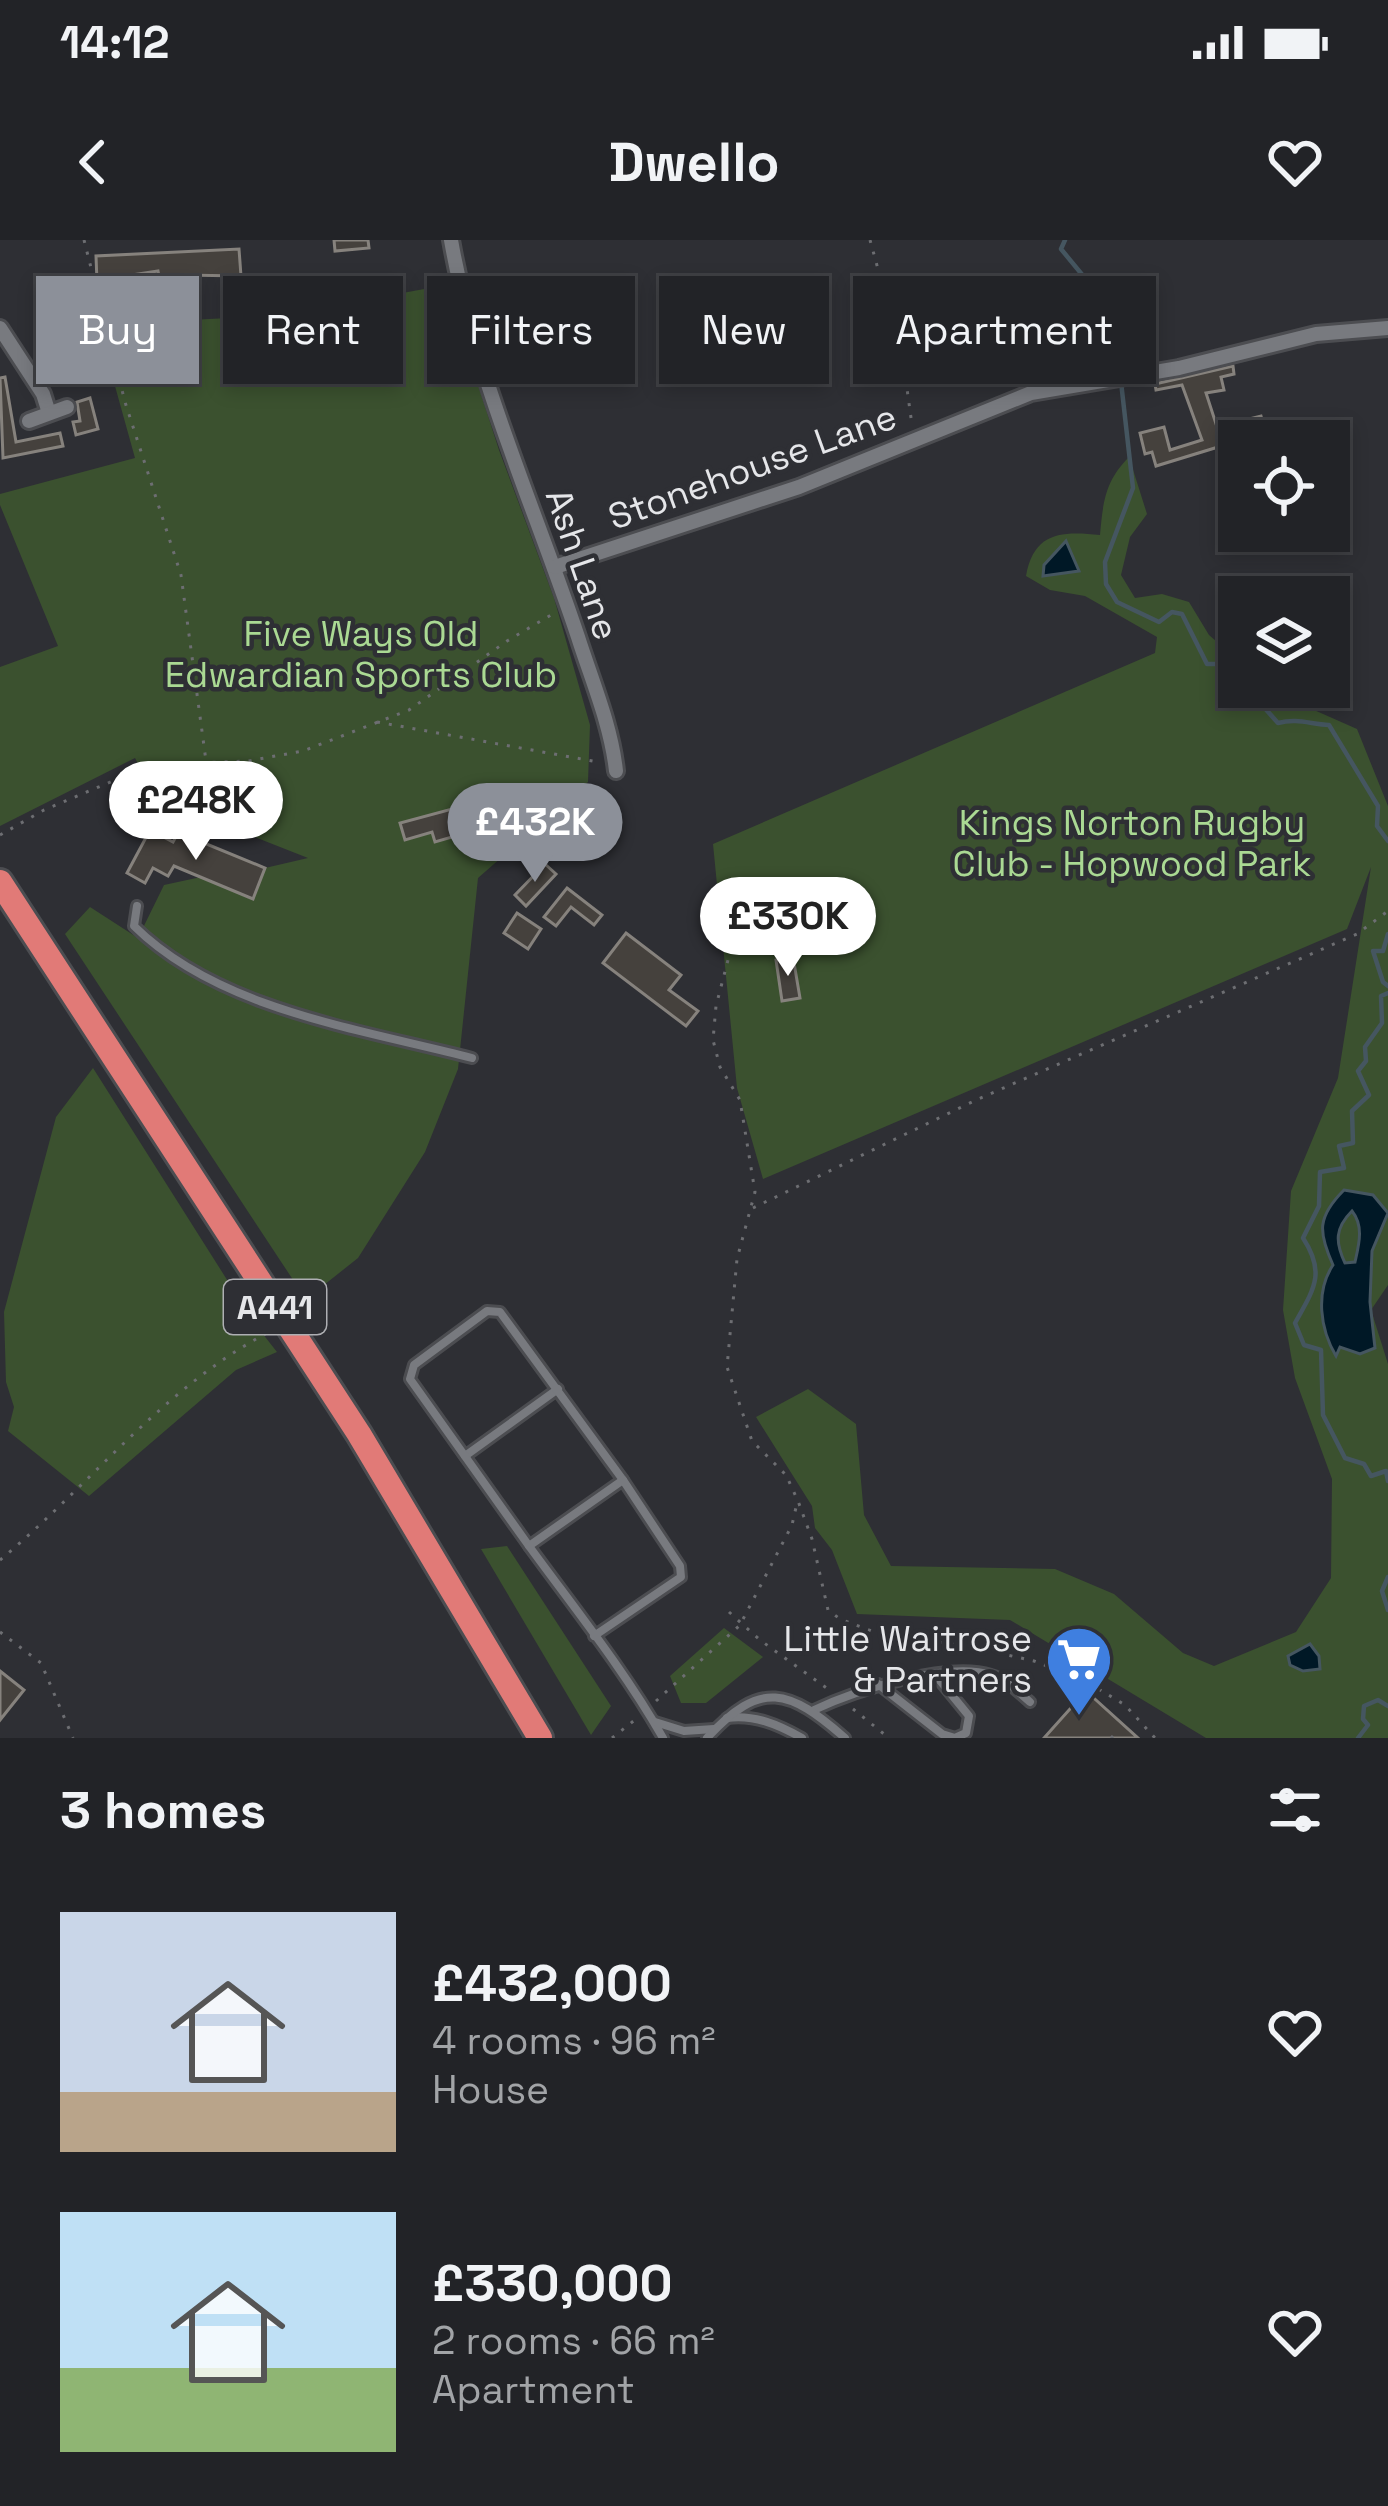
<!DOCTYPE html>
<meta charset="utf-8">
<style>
:root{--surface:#222327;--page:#2a2b2f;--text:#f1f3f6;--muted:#a2a4a7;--line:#3f4044;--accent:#8c9099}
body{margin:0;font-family:"Space Grotesk",sans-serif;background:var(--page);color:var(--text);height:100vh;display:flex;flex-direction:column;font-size:45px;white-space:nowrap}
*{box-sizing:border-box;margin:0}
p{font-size:39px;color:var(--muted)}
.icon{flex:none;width:66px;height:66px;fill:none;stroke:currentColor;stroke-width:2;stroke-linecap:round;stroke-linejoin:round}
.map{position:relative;height:1498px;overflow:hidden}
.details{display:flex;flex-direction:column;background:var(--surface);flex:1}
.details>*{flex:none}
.banner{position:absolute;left:36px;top:36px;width:1317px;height:108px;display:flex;gap:24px}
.controls{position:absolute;left:1218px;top:180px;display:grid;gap:24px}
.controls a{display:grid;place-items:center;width:132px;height:132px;border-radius:0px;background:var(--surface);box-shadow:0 6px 18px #0003,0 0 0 3px var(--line);font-size:60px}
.price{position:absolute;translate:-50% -102px;padding:0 27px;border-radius:42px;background:#fff;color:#222;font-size:39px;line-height:78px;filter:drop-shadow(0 3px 6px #0008)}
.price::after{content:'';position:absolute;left:50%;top:72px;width:36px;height:27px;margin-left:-18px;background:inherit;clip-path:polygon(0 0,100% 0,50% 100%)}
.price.current{background:var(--accent);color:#fff}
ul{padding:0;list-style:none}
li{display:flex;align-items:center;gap:36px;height:300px;padding:0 60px}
li span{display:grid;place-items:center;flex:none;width:336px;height:240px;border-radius:0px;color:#555}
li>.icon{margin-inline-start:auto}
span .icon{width:144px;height:144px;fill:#fffc;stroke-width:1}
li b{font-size:51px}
h2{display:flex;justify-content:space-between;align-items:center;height:144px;padding:0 60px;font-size:51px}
.tag{padding:0 42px;border-radius:0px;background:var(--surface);box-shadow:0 6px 18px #0003,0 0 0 3px var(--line);font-size:42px;line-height:108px}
.tag.current{background:var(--accent);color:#fff}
.status{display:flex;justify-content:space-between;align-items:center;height:84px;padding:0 60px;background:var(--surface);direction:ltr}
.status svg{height:33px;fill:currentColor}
header{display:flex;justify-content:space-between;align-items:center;height:156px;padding:0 60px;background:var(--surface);font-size:54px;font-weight:700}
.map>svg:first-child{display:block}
.green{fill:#3b512f}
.water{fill:#001826;stroke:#455660;stroke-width:3;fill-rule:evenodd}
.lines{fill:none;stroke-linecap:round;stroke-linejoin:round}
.stream{stroke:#455660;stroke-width:4.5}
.building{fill:#45413d;stroke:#86827d;stroke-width:3}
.lane-casing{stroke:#4c4d51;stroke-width:14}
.street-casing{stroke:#4c4d51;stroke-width:20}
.highway-casing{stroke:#4c4d51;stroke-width:30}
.path{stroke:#6d6e72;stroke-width:3;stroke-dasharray:3 9;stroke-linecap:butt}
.lane{stroke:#787a7f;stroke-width:8}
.street{stroke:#787a7f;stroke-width:14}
.highway{stroke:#e17a77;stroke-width:24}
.labels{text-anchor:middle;stroke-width:9;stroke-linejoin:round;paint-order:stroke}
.shield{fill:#2e2f34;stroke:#aeafb3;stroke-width:3}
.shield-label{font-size:33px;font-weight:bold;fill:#e5e6e9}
.street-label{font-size:36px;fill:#e5e6e9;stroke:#2e2f34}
.park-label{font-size:36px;fill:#aad993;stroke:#2e2f34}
.poi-label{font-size:36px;fill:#e5e6e9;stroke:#2e2f34;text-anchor:end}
</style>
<div class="status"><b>14:12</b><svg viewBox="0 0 49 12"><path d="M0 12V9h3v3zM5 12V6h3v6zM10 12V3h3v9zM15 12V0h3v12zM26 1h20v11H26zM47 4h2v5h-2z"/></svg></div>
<header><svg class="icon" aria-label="back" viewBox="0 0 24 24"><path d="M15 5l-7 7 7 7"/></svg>Dwello<svg class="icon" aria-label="heart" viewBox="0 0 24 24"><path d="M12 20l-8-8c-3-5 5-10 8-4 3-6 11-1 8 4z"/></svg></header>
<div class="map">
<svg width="1388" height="1498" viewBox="0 0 1388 1498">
<rect width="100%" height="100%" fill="#2e2f34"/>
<g class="green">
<path d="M446,45L499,210L554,358L590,485L588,542L478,638L458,829L425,912L358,1018L324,1045L303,1055L65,694L90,667L138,698L164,645L201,637L252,658L265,628L308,618L178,567L163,573L135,518L0,586V427L58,406L0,265V254L135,218L98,85L283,75Z"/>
<path d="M1129,217L1147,274L1130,297L1121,335L1135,358L1162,354L1189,362L1209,395L1239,421V447H1262L1357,489L1388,566V1045L1371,1070L1388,1124V1498H1206L1010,1380L857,1374L832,1310L815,1288L812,1266L756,1177L808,1149L856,1184L864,1275L891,1326L1055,1329L1114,1354L1183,1413L1214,1426L1296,1392L1331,1338L1332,1239L1295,1138L1283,1070L1291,951L1338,838L1371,627L1347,689L763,939L737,848L713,604L1155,413L1157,397L1085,356L1050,350L1026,336C1034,292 1061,291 1100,295C1103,262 1105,241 1129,217Z"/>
<path d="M93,828L255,1084L277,1112L236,1130L89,1256L8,1191L14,1167L6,1142L4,1072L56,877Z"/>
<path d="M507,1306L611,1466L591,1495L481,1309Z"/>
<path d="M724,1388L763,1417L706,1463H681L670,1436Z"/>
</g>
<g class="water">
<path d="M1066,301L1079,331L1043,336L1044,325Z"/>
<path d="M1344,950L1373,955L1388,973L1372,1011L1370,1062L1375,1108L1360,1114L1340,1107L1336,1116C1320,1089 1315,1052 1333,1025C1318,992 1317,977 1344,950ZM1352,971C1364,986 1359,1004 1355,1022L1345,1023C1335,1002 1335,988 1352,971Z"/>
<path d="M1310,1404L1319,1416L1320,1429L1303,1431L1290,1425L1288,1416Z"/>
</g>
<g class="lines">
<g class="stream">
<path d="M1065,0L1061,9L1089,43L1104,53L1105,74L1119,124L1133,248L1105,322L1106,344L1117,362L1159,382L1172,372L1182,374L1207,424H1227L1239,438"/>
<path d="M1246,447L1278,483C1297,478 1310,484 1329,485L1378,566L1377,586L1388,601"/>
<path d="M1388,694L1383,711H1373L1383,742L1388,746"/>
<path d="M1388,753L1381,756L1382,783L1365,807L1366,821L1358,831L1369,855L1352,871L1353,903L1339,906L1344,928L1320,932L1319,966L1303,998C1326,1033 1314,1049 1295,1083L1304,1105L1321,1110L1323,1175L1345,1218L1364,1224L1371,1236L1386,1231L1388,1241"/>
<path d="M1388,1337L1382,1351L1388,1370"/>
<path d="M1358,1498L1368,1485L1363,1479L1364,1466L1378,1460L1388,1466"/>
</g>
</g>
<g class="building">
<path d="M334,0H368L369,8L335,11Z"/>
<path d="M239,9L241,36L183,35V42L172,43L171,35L159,36L158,31L119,37L114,40V47L103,48L102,41L97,42L96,16Z"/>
<path d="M1233,126L1234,134L1221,137L1224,150L1206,153L1217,187L1261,176L1268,201H1239V211L1230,213L1228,204L1156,226L1152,212L1145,214L1140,193L1164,187L1170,210L1202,200L1182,145L1156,150L1155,144Z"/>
<path d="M5,137L16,202L60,193L63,206L3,218L0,138Z"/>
<path d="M90,158L98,189L76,195L73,182L80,181L77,162Z"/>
<path d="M452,569L459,595L435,602L432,592L405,600L400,583Z"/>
<path d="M150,590L173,602L177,595L190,602L192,598L265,628L253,659L174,626L168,636L153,628L145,643L127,633Z"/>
<path d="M545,624L556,634L526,666L515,655Z"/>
<path d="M567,648L602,675L594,685L571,667L556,686L544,677Z"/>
<path d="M754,657L776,661L766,710L744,706Z"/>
<path d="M517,673L541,689L528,709L504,693Z"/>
<path d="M626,693L681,735L669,750L698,771L686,786L603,723Z"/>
<path d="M793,717L800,758L782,761L776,720Z"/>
<path d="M0,1431L24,1450L0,1480Z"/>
<path d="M1086,1451L1138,1498H1044Z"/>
</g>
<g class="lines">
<defs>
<g id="lane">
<path d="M137,666L134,686C219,770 361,789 472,818"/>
<path d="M465,1216L558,1149"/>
<path d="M529,1306L410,1139L414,1125L487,1071L500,1072L623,1240"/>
<path d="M594,1396L681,1337L680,1326L623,1240L529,1306C575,1369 625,1431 663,1498"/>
<path d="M878,1444L942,1494L955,1498L966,1493L969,1476L937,1437"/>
<path d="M814,1470C854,1451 947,1421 991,1435C1006,1439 1018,1452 1030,1462"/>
<path d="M727,1478C754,1474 779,1485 802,1498"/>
<path d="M655,1482L684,1491L714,1489"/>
<path d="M707,1498C761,1439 789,1449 845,1498"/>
</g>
<g id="street">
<path d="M451,0C475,137 534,265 578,397C592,441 611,485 616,531"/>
<path d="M0,88L43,154L49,173"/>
<path d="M29,181L67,167"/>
<path d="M555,327L799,247L1031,153L1179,128L1316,94L1388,88"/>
</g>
<path id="highway" d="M0,642L359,1194L540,1498"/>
</defs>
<use href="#lane" class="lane-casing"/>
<use href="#street" class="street-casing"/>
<use href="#highway" class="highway-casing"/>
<g class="path">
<path d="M84,0L125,162L181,335L206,521"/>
<path d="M870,0L903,120L912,185"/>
<path d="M377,482L598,522"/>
<path d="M0,595L44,570L134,532L174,529L193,523L248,521L303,511L409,470L507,401L556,372"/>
<path d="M734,697L716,766L713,800L720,827L740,860L755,952L737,1019L727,1127L752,1201L786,1235L798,1261L812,1299L828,1370L840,1379L877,1393L972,1407L1034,1421L1087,1442L1125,1465L1155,1498"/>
<path d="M753,968L976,860L1357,694L1388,671"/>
<path d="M0,1320C89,1246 163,1148 267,1093"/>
<path d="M729,1372L760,1400L832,1452"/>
<path d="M0,1392L41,1423L73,1498"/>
<path d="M656,1461L740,1385L792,1285L797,1263"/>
<path d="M853,1469L889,1498"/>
<path d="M612,1498L636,1479"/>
<path d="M1111,1498L1113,1496"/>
</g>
<use href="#lane" class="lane"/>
<use href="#street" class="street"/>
<use href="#highway" class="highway"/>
</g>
<defs>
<symbol id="supermarket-pin" viewBox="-11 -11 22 30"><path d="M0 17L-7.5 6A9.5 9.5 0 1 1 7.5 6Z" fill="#3f7fe0" stroke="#2e2f34"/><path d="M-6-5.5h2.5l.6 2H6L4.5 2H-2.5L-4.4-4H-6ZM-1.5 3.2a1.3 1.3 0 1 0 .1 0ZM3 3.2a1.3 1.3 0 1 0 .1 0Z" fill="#fff"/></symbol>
</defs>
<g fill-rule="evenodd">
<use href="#supermarket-pin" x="1041" y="1381" width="76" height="104"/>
</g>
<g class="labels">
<rect class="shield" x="224" y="1040" width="102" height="54" rx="9"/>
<g class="shield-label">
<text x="275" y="1079">A441</text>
</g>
<g class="street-label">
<text transform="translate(752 226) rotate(-20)" y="13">Stonehouse Lane</text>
<text transform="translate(583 324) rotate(71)" y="13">Ash Lane</text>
</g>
<g class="park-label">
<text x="361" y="406">Five Ways Old<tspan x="361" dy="41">Edwardian Sports Club</tspan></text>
<text x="1132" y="595">Kings Norton Rugby<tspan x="1132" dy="41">Club - Hopwood Park</tspan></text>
</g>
<g class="poi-label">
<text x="1032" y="1411">Little Waitrose<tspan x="1032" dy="41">&amp; Partners</tspan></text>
</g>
</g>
</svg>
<div class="controls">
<a><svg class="icon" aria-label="locate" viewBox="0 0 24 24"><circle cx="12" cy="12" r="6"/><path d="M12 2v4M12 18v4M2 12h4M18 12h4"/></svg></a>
<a><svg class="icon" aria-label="layers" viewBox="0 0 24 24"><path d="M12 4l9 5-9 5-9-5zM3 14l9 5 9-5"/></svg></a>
</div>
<b class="price" style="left:196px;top:623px">£248K</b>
<b class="price current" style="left:535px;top:645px">£432K</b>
<b class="price" style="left:788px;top:739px">£330K</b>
<div class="banner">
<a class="tag current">Buy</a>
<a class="tag">Rent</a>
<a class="tag">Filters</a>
<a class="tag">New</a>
<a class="tag">Apartment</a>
</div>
</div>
<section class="details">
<h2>3 homes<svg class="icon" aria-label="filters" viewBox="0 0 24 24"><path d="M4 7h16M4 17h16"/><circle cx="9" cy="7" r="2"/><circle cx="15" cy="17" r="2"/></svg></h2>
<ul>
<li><span style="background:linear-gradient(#c9d6e8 75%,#b9a48a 0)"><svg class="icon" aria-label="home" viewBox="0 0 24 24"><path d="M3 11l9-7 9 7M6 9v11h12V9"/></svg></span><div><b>£432,000</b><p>4 rooms · 96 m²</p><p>House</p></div><svg class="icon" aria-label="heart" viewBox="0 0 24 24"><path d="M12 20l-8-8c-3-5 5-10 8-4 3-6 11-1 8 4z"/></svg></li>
<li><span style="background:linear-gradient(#bfe0f5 65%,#8fb573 0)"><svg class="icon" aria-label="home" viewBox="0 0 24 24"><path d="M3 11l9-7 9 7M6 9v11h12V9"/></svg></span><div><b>£330,000</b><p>2 rooms · 66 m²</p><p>Apartment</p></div><svg class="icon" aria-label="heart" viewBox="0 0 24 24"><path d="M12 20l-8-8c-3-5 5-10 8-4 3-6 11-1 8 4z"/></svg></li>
</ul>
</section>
